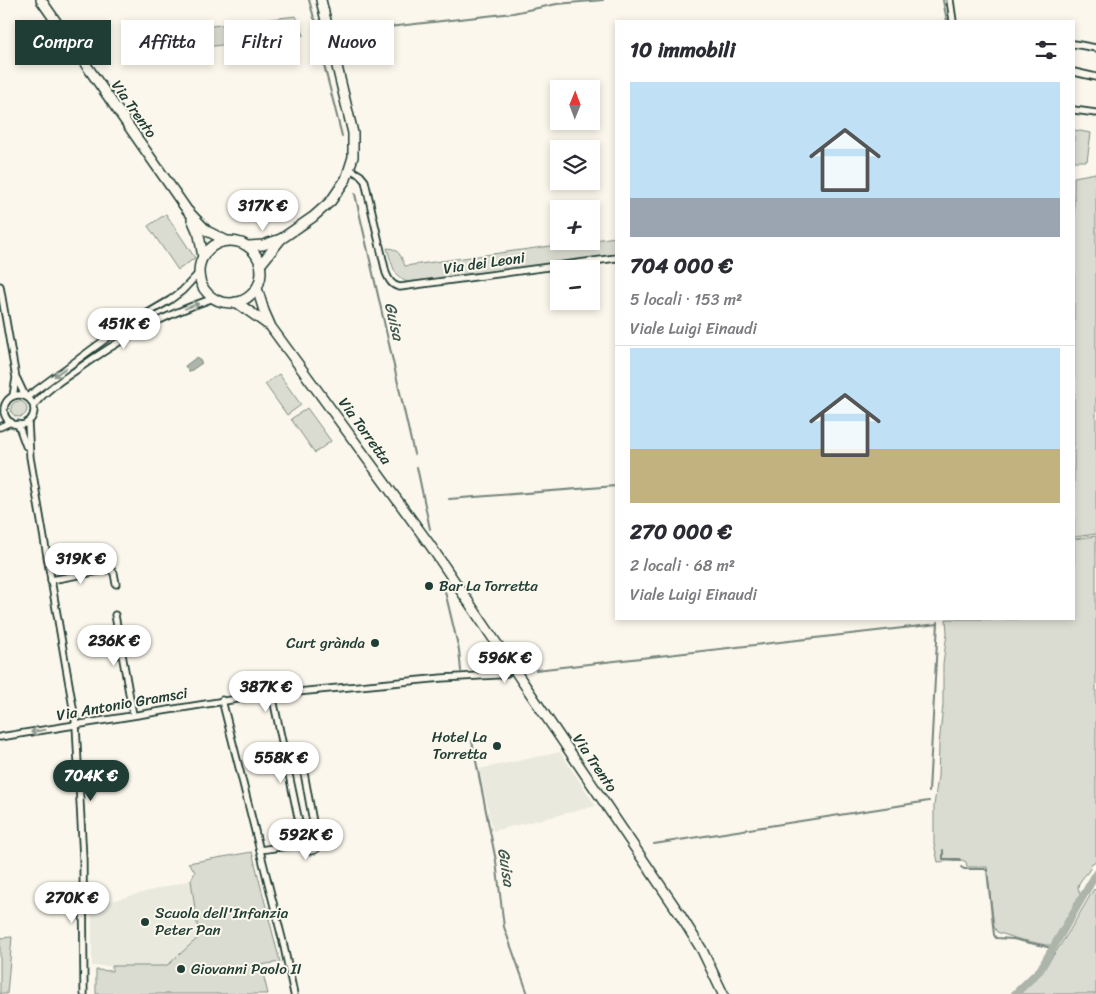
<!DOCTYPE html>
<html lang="it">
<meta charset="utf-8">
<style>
:root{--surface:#fff;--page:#f2f2f3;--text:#2b2b33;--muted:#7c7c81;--line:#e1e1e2;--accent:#1f3d34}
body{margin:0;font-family:Sriracha,sans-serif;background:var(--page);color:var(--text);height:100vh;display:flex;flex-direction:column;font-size:19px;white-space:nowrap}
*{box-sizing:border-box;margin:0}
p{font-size:16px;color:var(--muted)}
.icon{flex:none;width:28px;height:28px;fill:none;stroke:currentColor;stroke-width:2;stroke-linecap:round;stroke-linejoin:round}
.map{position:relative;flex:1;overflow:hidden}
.side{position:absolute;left:615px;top:20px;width:460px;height:600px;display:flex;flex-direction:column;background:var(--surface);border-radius:0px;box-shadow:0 2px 8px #0003}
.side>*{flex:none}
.banner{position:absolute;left:15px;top:20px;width:475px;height:45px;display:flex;gap:10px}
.needle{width:32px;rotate:1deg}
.tools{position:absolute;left:550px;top:80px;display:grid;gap:10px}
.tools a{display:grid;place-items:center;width:50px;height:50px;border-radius:0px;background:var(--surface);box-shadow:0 2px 8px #0003;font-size:25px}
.price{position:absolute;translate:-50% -42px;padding:0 11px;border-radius:18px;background:#fff;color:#222;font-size:16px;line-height:32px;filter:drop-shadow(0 1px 2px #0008)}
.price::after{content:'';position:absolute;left:50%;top:30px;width:15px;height:11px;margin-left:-8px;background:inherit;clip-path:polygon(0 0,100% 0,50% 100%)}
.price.active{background:var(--accent);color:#fff}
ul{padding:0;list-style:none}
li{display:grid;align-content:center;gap:10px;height:265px;padding:0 15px}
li+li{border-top:1px solid var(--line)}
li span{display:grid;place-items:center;height:155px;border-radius:0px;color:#555}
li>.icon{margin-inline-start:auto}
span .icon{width:90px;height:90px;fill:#fffc;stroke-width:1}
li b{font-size:21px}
h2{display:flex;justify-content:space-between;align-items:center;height:60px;padding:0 15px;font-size:21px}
.chip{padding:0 18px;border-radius:0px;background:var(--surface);box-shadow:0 2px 8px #0003;font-size:18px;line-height:45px}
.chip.active{background:var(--accent);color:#fff}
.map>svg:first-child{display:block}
.built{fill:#eae9de}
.green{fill:#dbdcd1;stroke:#7d8c82}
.water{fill:#adb4aa;stroke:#74847b}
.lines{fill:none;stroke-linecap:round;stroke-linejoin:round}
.stream{stroke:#74847b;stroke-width:2}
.canal{stroke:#adb4aa;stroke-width:8}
.street-casing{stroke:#1f3d34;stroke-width:9}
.secondary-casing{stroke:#1f3d34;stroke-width:12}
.primary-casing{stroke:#1f3d34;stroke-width:12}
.street{stroke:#fbf7ec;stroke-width:5.5}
.secondary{stroke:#fbf7ec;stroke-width:9}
.primary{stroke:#fbf7ec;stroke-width:9}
.oneway{stroke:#8d9a90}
.poi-dot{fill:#1f3d34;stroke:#fbf7ec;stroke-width:2}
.labels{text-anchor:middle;stroke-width:4;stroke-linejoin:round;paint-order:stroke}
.street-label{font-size:15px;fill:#1f3d34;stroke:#fbf7ec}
.poi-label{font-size:15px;fill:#1f3d34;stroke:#fbf7ec;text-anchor:start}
.water-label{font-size:16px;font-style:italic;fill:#425b52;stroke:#fbf7ec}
</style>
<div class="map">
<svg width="1096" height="994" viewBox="0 0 1096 994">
<rect width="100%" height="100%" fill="#fbf7ec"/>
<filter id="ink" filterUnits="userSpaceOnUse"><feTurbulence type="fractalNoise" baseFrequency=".02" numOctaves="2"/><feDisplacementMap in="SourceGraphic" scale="10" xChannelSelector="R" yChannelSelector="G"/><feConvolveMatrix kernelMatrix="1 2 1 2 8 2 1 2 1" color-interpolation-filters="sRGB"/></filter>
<g filter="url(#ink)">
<g class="built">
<path d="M560,752L596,806L493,831L479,769Z"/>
<path d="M191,880L200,937L169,964L164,966H92V906Z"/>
</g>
<g class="green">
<path d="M296,16L304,35L189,49L187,29Z"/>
<path d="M1074,130L1091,133L1087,161H1074Z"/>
<path d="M1096,173V534L1074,537V177Z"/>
<path d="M166,214L195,258L178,270L148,226Z"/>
<path d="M616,237V255L410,283C393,278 392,263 387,248C399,248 401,257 405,266Z"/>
<path d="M279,374L301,405L287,415L265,384Z"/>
<circle cx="19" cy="409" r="8"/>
<path d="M307,408L331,441L315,453L291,419Z"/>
<path d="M1096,536V861L1091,864C1091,873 1079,878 1078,887C1078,890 1080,893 1080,895L1051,945H1046L1018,939L997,932L994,927L987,867H967L966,862L962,860L938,862L934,844V806L938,776L939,745L943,705V664L947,633L946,619H1074V539Z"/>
<path d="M252,852L280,962L261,965L268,994H96V970L112,971V966H164L169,964L199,937L191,880L195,872L192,867L188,863Z"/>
<path d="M1094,889L1096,891V994H1020C1052,965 1072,926 1094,889Z"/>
<path d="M12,937L7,994H0V938Z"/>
</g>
<path class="water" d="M197,357L202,363L189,372L185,366Z"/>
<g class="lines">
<g class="stream">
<path d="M309,0L314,18L319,24"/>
<path d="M943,0L947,21"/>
<path d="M320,31L322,57L342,136"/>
<path d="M353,31L513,13L557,4L603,0"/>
<path d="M355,194L414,454"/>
<path d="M417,467L430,529"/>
<path d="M449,499L616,486"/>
<path d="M443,583L459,650L461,671"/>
<path d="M536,670L938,624"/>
<path d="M472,741L496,861L504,927L528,994"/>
<path d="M929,792L938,622"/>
<path d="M654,844L929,801"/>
<path d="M943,850V859H959L960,860"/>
<path d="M961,867L964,869H984L987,870L994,935L996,938L1013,939L1052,948"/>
</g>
<path class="canal" d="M1015,994L1040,970L1096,874"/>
<defs>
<g id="street">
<path d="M950,0L953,21"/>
<path d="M1074,44L1096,48"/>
<path d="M1074,72L1096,77"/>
<path d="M1074,110L1096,113"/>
<path d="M350,169L360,175L365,181L386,273C389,280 392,286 400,287L616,258"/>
<path d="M0,286L16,378L13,396"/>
<path d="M17,379L25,396"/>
<circle cx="19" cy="410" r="15"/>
<path d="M27,397L114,333L170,300L182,291L199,273"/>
<path d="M34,405C45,391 60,381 75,371C120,339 161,316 214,298"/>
<path d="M28,422L30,457L76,725L83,859L84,994"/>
<path d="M18,424L26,446"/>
<path d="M0,427L11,422"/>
<path d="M51,580L110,569L114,573L116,584"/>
<path d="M115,615L133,715"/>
<path d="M487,675L501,667L513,666"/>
<path d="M272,694L302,836"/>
<path d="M222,700L283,942L294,994"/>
<path d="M0,737L256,696L442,678L497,675L507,673L513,666"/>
<path d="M286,758L301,756L315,833"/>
<circle cx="310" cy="841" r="10"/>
<path d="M260,850L301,844"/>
</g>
<g id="secondary">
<path d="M249,246L263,245L281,239"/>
<path d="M261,264L281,239L313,217L331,201L346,179L353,157V133L321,0"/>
</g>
<g id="primary">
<path d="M41,0L187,210L207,231L225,240"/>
<path d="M192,219L199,235L203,257"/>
<circle cx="230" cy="272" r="31"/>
<path d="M257,288L264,311L271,327L430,545L679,913L702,950L723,994"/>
<path d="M236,302L267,324"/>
</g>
</defs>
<use href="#street" class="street-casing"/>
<use href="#secondary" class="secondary-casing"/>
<use href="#primary" class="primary-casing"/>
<use href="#street" class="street"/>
<use href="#secondary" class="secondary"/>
<use href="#primary" class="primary"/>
</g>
<defs><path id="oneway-shaft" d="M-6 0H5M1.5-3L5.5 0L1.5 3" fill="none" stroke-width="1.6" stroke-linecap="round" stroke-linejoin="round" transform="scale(1.25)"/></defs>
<g class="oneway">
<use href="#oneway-shaft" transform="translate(192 306) rotate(-21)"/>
<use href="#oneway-shaft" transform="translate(60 372) rotate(144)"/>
<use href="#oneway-shaft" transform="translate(38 731) rotate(171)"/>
</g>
</g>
<g class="poi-dot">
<circle cx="429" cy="586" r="5"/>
<circle cx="375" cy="643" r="5"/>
<circle cx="497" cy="746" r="5"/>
<circle cx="145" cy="922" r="5"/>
<circle cx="181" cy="969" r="5"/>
</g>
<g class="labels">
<g class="street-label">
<text transform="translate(134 109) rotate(55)" y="5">Via Trento</text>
<text transform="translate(484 263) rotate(-8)" y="5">Via dei Leoni</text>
<text transform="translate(365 431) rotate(54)" y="5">Via Torretta</text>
<text transform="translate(122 704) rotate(-10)" y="5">Via Antonio Gramsci</text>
<text transform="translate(595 763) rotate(56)" y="5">Via Trento</text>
</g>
<g class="poi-label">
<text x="439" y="591">Bar La Torretta</text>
<text x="365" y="648" text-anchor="end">Curt grànda</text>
<text x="487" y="742" text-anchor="end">Hotel La<tspan x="487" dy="17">Torretta</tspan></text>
<text x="155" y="918">Scuola dell'Infanzia<tspan x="155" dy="17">Peter Pan</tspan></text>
<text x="191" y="974">Giovanni Paolo II</text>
</g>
<g class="water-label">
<text transform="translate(395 321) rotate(77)" y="6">Guisa</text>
<text transform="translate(507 867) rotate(81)" y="6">Guisa</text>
</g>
</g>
</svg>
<div class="tools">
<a><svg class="needle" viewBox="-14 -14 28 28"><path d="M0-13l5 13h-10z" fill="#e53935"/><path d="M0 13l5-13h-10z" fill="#7c7c81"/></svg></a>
<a><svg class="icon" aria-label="layers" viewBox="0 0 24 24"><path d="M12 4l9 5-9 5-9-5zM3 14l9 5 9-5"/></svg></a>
<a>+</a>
<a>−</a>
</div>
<b class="price" style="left:263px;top:232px">317K €</b>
<b class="price" style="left:124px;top:350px">451K €</b>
<b class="price" style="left:81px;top:585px">319K €</b>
<b class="price" style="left:114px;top:667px">236K €</b>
<b class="price" style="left:505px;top:684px">596K €</b>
<b class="price" style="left:266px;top:713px">387K €</b>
<b class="price" style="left:281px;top:784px">558K €</b>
<b class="price active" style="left:91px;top:802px">704K €</b>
<b class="price" style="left:306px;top:861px">592K €</b>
<b class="price" style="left:72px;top:924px">270K €</b>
<div class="banner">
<a class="chip active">Compra</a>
<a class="chip">Affitta</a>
<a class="chip">Filtri</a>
<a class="chip">Nuovo</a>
</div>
<section class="side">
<h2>10 immobili<svg class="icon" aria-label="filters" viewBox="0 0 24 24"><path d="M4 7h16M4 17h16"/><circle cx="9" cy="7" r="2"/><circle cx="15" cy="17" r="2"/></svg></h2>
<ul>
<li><span style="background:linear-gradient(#bfe0f5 75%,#9aa5b1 0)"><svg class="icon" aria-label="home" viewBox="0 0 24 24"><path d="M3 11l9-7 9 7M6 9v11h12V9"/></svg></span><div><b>704 000 €</b><p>5 locali · 153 m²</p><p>Viale Luigi Einaudi</p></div></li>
<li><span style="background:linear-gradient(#bfe0f5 65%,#c2b280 0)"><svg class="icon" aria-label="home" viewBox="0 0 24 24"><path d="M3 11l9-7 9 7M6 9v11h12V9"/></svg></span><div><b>270 000 €</b><p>2 locali · 68 m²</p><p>Viale Luigi Einaudi</p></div></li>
</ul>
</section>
</div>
